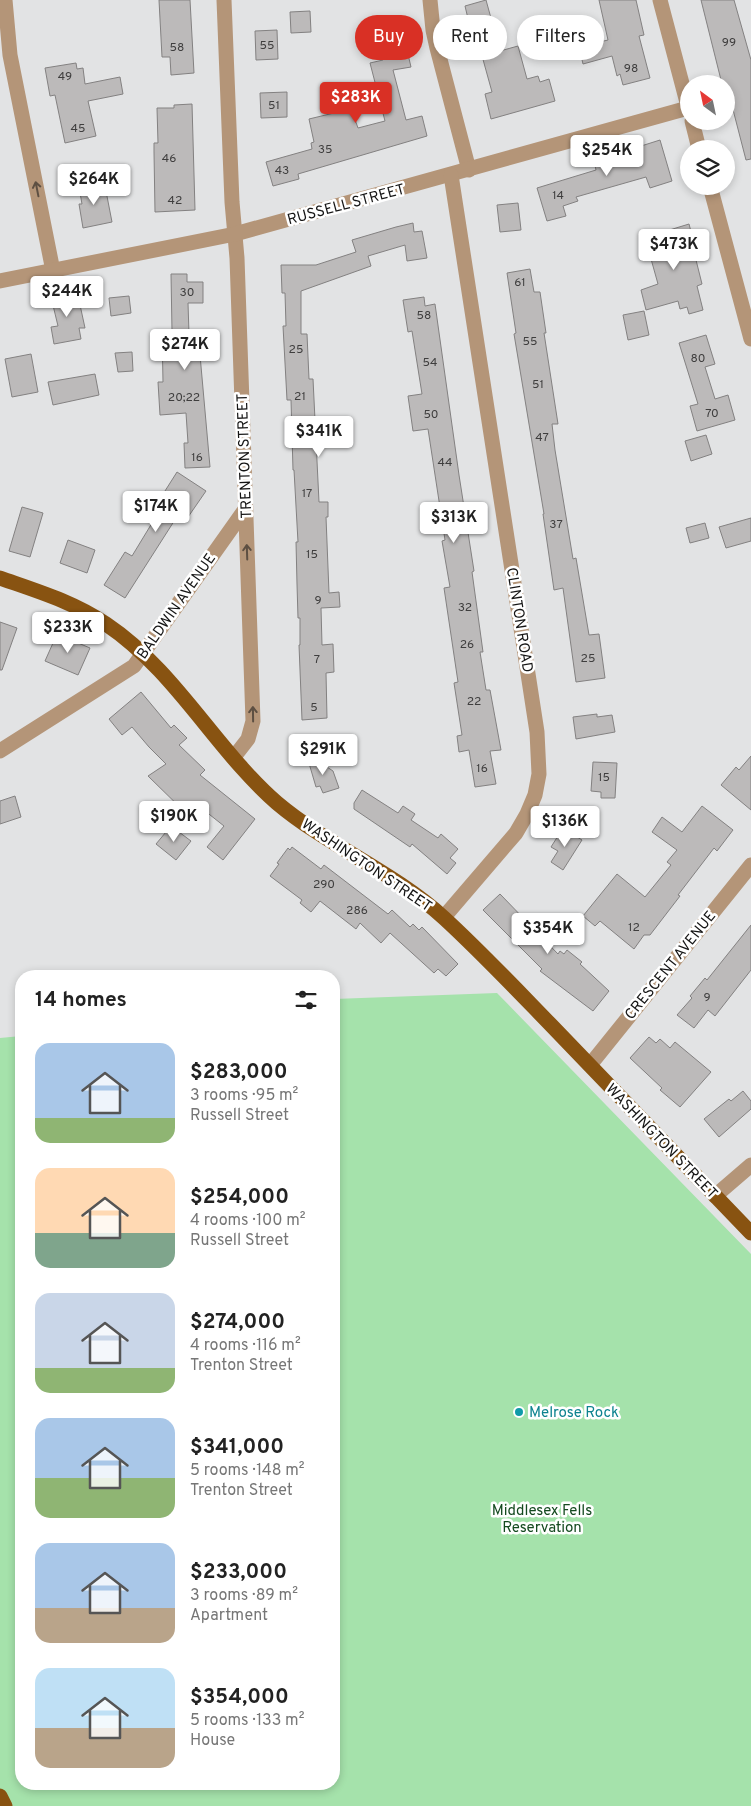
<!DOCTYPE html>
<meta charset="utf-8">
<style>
:root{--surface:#fff;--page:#f6f6f6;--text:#222;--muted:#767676;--accent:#d93025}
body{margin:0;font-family:Overpass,sans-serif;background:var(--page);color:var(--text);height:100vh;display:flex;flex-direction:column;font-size:19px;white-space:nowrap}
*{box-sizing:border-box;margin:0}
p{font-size:16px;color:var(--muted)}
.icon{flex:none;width:28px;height:28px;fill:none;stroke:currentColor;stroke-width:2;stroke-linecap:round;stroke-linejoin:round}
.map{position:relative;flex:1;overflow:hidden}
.details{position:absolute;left:15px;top:970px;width:325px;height:820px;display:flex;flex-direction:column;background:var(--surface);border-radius:20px;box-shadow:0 2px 8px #0003}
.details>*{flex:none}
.banner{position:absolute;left:355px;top:15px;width:320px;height:45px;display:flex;gap:10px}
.needle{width:32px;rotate:327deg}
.controls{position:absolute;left:680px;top:75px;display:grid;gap:10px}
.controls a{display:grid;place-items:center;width:55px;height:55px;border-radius:50%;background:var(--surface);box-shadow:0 2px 8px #0003;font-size:25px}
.price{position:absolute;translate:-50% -42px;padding:0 11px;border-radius:5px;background:#fff;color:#222;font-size:16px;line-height:32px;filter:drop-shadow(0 1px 2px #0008)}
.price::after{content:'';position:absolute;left:50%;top:30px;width:15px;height:11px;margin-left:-8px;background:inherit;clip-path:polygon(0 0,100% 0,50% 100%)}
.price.active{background:var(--accent);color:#fff}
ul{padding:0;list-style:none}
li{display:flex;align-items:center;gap:15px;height:125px;padding:0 20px}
li span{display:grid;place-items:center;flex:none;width:140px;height:100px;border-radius:15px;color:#555}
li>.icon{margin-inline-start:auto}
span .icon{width:60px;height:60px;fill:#fffc;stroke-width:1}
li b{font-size:21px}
h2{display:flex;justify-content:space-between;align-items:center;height:60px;padding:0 20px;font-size:21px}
.pill{padding:0 18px;border-radius:22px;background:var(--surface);box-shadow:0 2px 8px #0003;font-size:18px;line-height:45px}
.pill.active{background:var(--accent);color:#fff}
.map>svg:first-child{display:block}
.green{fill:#a5e2ab}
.building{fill:#bcbaba;stroke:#838181}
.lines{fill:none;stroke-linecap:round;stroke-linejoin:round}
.minor{stroke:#b49578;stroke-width:15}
.major{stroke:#885311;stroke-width:15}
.oneway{stroke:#5d4f42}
.culture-dot{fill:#0f9aa8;stroke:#fff;stroke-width:2}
.labels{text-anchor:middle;stroke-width:5;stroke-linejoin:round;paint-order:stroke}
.number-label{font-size:12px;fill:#3f3e3e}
.street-label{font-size:15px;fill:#151515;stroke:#fff}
.culture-label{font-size:15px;fill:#0d838f;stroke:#fff;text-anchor:start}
.park-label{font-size:15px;fill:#144a1f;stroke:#fff}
</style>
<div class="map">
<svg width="751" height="1806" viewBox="0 0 751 1806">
<rect width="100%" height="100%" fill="#e2e3e4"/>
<path class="green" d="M497,993L751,1254V1806H0V1038L21,1036V1784H334V999Z"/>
<g class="building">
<path d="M159,0H190L194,73L171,75L170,57H162Z"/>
<path d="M486,0L500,51L518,46L527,79L538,76L540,82L549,79L555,101L491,119L485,94L492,92L479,45L477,46L472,26L470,27L465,6Z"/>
<path d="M599,0H636L644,35L639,36L650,78L623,85L620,74L617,76L612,56L583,64L579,47L608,40Z"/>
<path d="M701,0H734L751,60V159L746,160L730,98L726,99V84H722Z"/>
<path d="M310,11L311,32L291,33L290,12Z"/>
<path d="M277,30L278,59L256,60L255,31Z"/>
<path d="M394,34L398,48L406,46L411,67L393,70L406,120L422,116L427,136L298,174L299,179L273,186L266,162L312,149L311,143L314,142L309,119L334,113L333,108L349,103L358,128L385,121L370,63L383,60L378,38Z"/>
<path d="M76,63L77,69L83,68L85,84L120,77L123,94L88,101L96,136L65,143L55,95L50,96L45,68Z"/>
<path d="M287,92V117L261,118L260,93Z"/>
<path d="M192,104L195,210L155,212L154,152V143H158L157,108H174V105Z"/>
<path d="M660,140L672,181L650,188L646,177L576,197L578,201L563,206L566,216L547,221L537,188L596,170L594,161Z"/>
<path d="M95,184L96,188L105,186L112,222L83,228L79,204H82L79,187Z"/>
<path d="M518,203L521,230L500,232L497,205Z"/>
<path d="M413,223L414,232L422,231L427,258L407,261L405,245L368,256L371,266L301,291V334H307L309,379H313L319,502H328V517H326L329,593L339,592L340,607L321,608L322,645L333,644L334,672L326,673L327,718L302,720L299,645H300V618H298L297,584L296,542H298L294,470H293L291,400H287L283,326H286L285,293H282L281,265H316L356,252L352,240L396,227Z"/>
<path d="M689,224L696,251L694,252L702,284L697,286L703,310L689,314L687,307L680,309L678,301L646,310L641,290L658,284L646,241L664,236L663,232Z"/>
<path d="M530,269L534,292H540L546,333H544L558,424H552L555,450L573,559L576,558L589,635L599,634L605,678L576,682L563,588L554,590L543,514H544L514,334L516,333L507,273Z"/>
<path d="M171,274H187V282H203V303H188L189,334L205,333L206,355H200L210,467L185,468L184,443H188L186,413L160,415L158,382H163L162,331H172Z"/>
<path d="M77,291L85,328H79L81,339L54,344L51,327L58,326L51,297Z"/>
<path d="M129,296L131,313L111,316L109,298Z"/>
<path d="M424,297L425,306L435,304L459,475L474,571L472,572L483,652H480L486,690H490L501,750L490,751L496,784L475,787L469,750L459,752L457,736L462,735L454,683L458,682L444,588L450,587L442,541L445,540L428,429L413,431L408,396L422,394L412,331L408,332L403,300Z"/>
<path d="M644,311L649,335L628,340L623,315Z"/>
<path d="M706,335L715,364L705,367L715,399L728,395L735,420L697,431L690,406L698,404L679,343Z"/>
<path d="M132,352L133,371L118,372L115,353Z"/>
<path d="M31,354L38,392L12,397L5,359Z"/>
<path d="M95,374L99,395L53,405L48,382Z"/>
<path d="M706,435L712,454L691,461L685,441Z"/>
<path d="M177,472L206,491L186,520L178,515L125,598L104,585L125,552L132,556L163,505L158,502Z"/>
<path d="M22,507L43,513L30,557L9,551Z"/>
<path d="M751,518V541L726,548L719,527Z"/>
<path d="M705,523L709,538L690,543L686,528Z"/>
<path d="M68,540L95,550L87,573L60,563Z"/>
<path d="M0,622L17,628L2,670H0Z"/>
<path d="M57,634L90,648L78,675L45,661Z"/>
<path d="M141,692L171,728L174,725L187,738L179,745L205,770L200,775L255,819L223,860L207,847L224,826L200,807L191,818L148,776L166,764L149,747L132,727L122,735L109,719Z"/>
<path d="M597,714V717L612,715L615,732L576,739L573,717Z"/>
<path d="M306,753L333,771L339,788L323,793L320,786L316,787Z"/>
<path d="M751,756V810L721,785L736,767L739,770Z"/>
<path d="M593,762L617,763L615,798H601V792L591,791Z"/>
<path d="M362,790L398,813L403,806L415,814L411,820L438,838L441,834L458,849L450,858L456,863L447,874L412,844L410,847L354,809V803Z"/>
<path d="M15,796L21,817L0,824V801Z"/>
<path d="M702,806L733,830L717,851L714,848L678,895L680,896L650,935H644L634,949L600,921L595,926L583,916L617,874L645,897L671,865L667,862L677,850L652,832L662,817L682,832Z"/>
<path d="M171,826L191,841L176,860L156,844Z"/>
<path d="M563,828L582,840L563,870L551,862L558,851L551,847Z"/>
<path d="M292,847L321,869L324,865L388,914L392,910L410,927L413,924L419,930L422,927L458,964L446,976L438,969L434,973L390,933L381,943L360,923L356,929L320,901L311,912L300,903L302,900L270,876L279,864L277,863L288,848L290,850Z"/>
<path d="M500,894L558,954L560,951L564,954L567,950L582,962L580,964L609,991L593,1011L540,971L542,969L483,910Z"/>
<path d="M751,925V970L715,1016L708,1010L694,1028L677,1015L692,998L690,996L705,978L707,980Z"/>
<path d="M649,1037L656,1043L660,1039L670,1048L675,1042L711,1072L680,1107L660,1090L662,1088L630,1058Z"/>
<path d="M743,1091L751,1101V1109L719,1137L704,1119L729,1099L731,1101Z"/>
</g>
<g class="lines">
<g class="minor">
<path d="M5,0L10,55L53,271"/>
<path d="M224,0L232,202L237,258L253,721L248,739L234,757"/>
<path d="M430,0L433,30L437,48L469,170"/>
<path d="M660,0L689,110"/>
<path d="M692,121L699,149"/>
<path d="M710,186L751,339"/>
<path d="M0,281L235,234L688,108"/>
<path d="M0,751L134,666L246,508"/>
<path d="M444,917L516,833L527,814L535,795L539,774L537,732L451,175"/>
<path d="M590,1065L751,865"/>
<path d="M715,1196L751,1165"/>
</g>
<g class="major">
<path d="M0,578C37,591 74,602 106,624C176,671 215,749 277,803C328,846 394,872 444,918C481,952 516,989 551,1025C618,1094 684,1164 751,1233"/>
<path d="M0,1796L5,1806"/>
</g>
</g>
<defs><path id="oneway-shaft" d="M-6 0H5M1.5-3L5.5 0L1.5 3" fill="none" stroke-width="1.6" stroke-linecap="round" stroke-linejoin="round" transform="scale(1.25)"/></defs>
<g class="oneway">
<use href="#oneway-shaft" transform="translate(37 189) rotate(-101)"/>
<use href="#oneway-shaft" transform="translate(247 552) rotate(-92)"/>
<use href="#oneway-shaft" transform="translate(253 714) rotate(-91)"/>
</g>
<circle class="culture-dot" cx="519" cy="1412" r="5"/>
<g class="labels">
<g class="number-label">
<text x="729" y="46">99</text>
<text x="267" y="49">55</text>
<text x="177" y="51">58</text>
<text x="631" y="72">98</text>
<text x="65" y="80">49</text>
<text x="274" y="109">51</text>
<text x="78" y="132">45</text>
<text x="325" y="153">35</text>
<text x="169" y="162">46</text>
<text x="282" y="174">43</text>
<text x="558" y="199">14</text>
<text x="175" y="204">42</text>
<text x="520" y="286">61</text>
<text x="187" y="296">30</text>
<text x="424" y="319">58</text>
<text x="530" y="345">55</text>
<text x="296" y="353">25</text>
<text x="698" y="362">80</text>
<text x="430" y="366">54</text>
<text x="538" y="388">51</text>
<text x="300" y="400">21</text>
<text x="184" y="401">20;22</text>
<text x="712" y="417">70</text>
<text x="431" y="418">50</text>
<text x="542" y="441">47</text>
<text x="197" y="461">16</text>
<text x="445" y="466">44</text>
<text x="307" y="497">17</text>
<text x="556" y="528">37</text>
<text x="312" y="558">15</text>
<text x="318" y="604">9</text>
<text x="465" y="611">32</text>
<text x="467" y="648">26</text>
<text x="588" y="662">25</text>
<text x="317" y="663">7</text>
<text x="474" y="705">22</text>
<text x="314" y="711">5</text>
<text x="482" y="772">16</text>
<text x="604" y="781">15</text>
<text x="324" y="888">290</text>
<text x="357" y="914">286</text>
<text x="634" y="931">12</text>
<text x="707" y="1001">9</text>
</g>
<g class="street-label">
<text transform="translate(346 204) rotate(-15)" y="5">RUSSELL STREET</text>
<text transform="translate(244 456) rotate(-92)" y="5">TRENTON STREET</text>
<text transform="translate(176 606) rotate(-55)" y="5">BALDWIN AVENUE</text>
<text transform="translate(520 620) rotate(81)" y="5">CLINTON ROAD</text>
<text transform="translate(367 865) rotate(34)" y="5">WASHINGTON STREET</text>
<text transform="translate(670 965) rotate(-51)" y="5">CRESCENT AVENUE</text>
<text transform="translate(662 1141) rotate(46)" y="5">WASHINGTON STREET</text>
</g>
<g class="culture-label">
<text x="529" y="1417">Melrose Rock</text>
</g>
<g class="park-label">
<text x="542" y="1515">Middlesex Fells<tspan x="542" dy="17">Reservation</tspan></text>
</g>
</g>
</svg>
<div class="controls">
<a><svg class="needle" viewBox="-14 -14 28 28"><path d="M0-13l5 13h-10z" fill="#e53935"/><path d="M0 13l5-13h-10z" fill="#767676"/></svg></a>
<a><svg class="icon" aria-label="layers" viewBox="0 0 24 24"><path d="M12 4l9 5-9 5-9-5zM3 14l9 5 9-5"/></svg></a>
</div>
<b class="price active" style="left:356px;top:124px">$283K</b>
<b class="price" style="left:607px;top:177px">$254K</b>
<b class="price" style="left:94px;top:206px">$264K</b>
<b class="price" style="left:674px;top:271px">$473K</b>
<b class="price" style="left:67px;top:318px">$244K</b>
<b class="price" style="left:185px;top:371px">$274K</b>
<b class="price" style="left:319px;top:458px">$341K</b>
<b class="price" style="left:156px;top:533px">$174K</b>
<b class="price" style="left:454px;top:544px">$313K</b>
<b class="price" style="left:68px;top:654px">$233K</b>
<b class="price" style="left:323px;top:776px">$291K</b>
<b class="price" style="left:174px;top:843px">$190K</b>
<b class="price" style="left:565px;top:848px">$136K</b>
<b class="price" style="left:548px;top:955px">$354K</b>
<div class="banner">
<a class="pill active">Buy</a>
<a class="pill">Rent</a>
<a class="pill">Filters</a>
</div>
<section class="details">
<h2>14 homes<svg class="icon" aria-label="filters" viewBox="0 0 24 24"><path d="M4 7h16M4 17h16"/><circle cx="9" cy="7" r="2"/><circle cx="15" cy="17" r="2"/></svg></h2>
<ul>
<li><span style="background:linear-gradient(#a9c7e8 75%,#8fb573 0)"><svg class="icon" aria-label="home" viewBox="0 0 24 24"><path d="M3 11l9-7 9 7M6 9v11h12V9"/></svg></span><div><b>$283,000</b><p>3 rooms · 95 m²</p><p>Russell Street</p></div></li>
<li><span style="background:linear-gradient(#ffd9b3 65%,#7fa58c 0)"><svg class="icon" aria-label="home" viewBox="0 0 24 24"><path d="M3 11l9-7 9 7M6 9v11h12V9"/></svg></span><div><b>$254,000</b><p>4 rooms · 100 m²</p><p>Russell Street</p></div></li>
<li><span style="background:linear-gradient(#c9d6e8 75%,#8fb573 0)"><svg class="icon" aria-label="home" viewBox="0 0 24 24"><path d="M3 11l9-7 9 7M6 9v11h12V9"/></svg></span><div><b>$274,000</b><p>4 rooms · 116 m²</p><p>Trenton Street</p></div></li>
<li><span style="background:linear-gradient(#a9c7e8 60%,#8fb573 0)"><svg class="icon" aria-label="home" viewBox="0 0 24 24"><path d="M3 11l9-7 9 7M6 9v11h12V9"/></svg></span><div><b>$341,000</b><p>5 rooms · 148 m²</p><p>Trenton Street</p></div></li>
<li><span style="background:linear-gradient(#a9c7e8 65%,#b9a48a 0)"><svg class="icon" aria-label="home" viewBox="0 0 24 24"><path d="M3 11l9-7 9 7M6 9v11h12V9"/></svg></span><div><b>$233,000</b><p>3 rooms · 89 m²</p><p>Apartment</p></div></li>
<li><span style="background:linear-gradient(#bfe0f5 60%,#b9a48a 0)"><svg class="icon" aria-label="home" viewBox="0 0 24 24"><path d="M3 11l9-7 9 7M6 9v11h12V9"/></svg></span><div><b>$354,000</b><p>5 rooms · 133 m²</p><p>House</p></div></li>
</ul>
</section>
</div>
